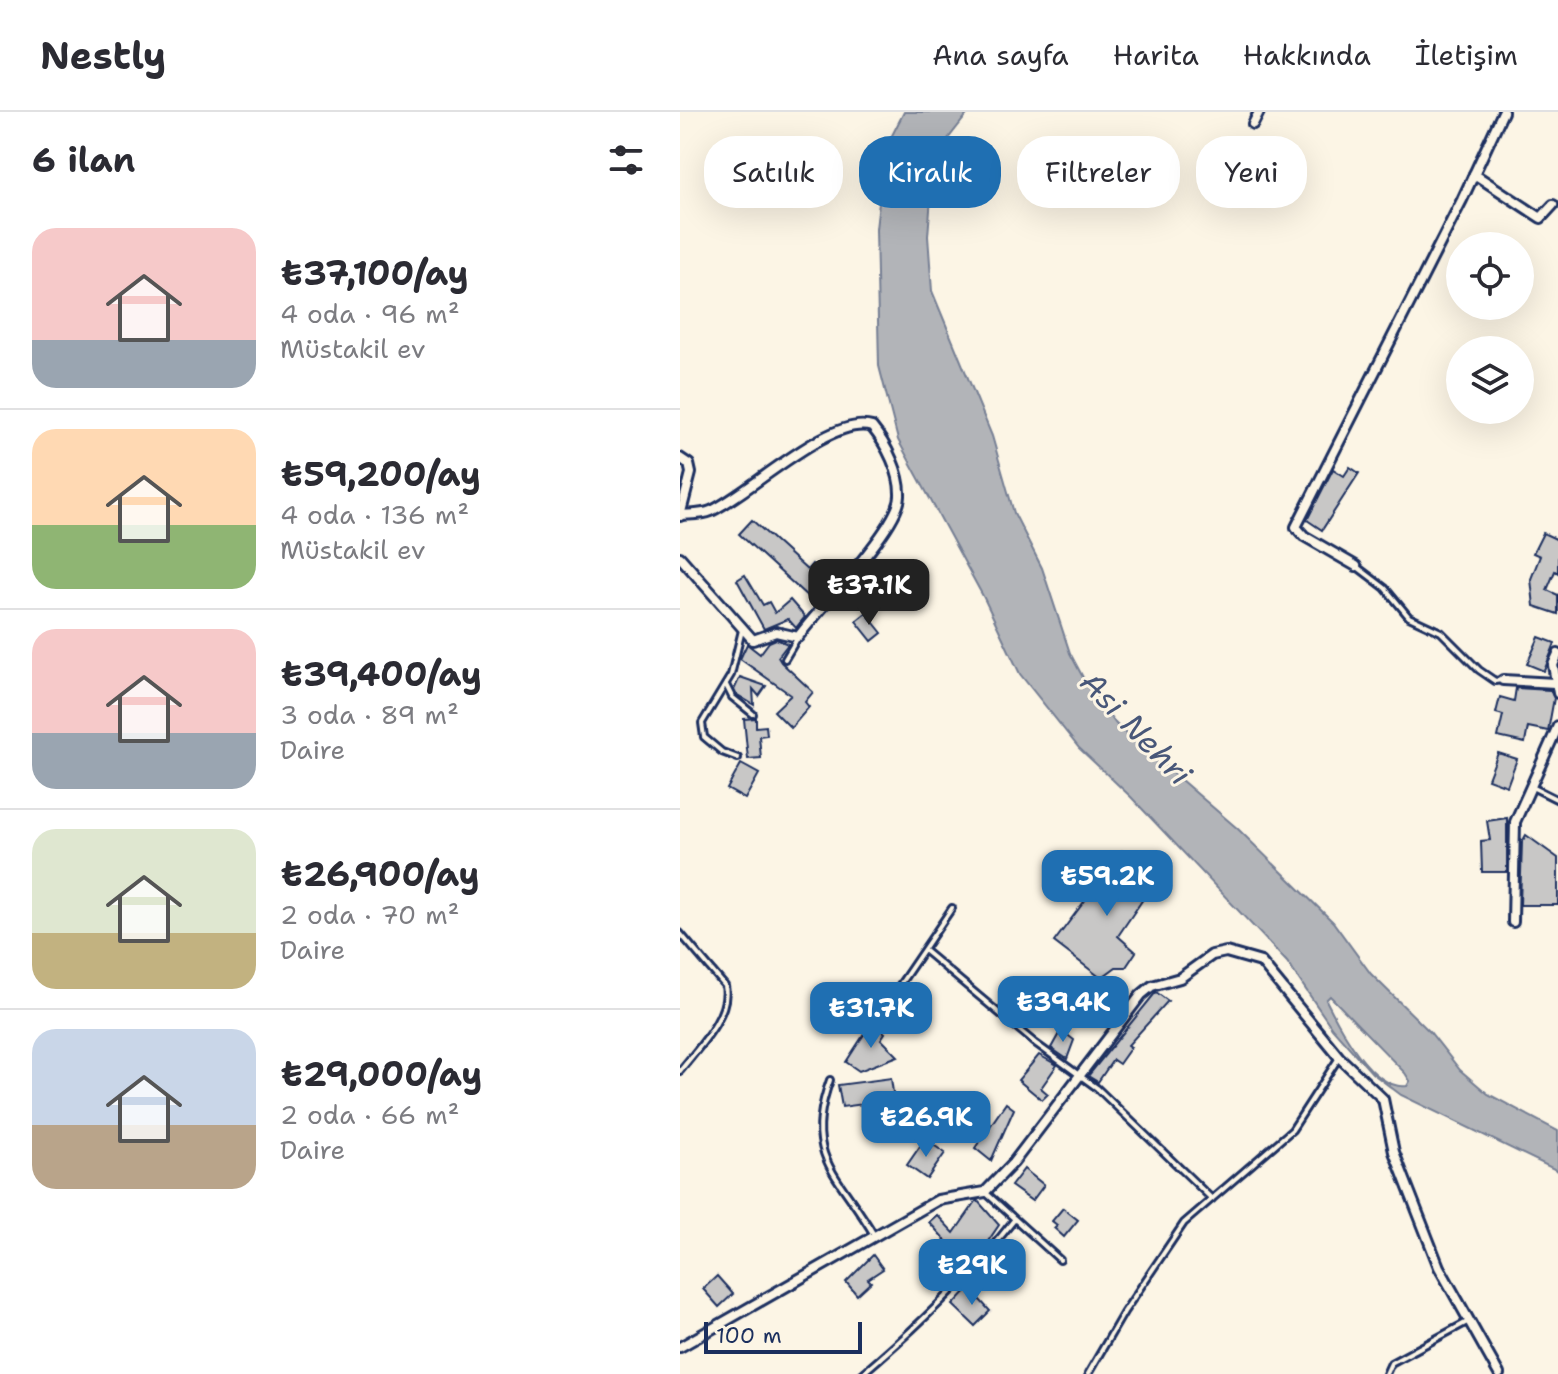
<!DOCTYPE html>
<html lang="tr">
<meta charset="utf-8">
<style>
:root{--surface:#fff;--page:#f7f7f7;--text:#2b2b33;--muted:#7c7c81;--line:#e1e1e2;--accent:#1f6fb2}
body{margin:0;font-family:"Shantell Sans",sans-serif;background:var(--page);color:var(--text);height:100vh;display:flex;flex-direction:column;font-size:30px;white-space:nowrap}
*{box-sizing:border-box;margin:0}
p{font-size:26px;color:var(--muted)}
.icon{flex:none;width:44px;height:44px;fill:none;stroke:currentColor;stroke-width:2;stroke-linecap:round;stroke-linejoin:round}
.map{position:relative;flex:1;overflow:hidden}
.panel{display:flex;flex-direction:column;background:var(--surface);width:680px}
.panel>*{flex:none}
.top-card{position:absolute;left:24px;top:24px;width:734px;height:72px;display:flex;gap:16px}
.buttons{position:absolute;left:766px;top:120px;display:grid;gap:16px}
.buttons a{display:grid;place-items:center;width:88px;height:88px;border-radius:50%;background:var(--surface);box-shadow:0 8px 32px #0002;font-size:40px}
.scale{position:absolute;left:24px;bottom:20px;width:158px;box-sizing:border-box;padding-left:8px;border:4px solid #1b2f5e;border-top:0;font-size:22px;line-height:28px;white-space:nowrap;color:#1b2f5e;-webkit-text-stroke:6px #fcf5e5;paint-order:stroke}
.price{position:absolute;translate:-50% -68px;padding:0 18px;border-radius:16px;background:var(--accent);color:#fff;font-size:26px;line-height:52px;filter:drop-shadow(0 2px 4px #0008)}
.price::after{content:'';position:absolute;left:50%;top:48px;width:24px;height:18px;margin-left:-12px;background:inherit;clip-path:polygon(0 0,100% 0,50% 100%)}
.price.active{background:#222;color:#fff}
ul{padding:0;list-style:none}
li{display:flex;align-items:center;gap:24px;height:200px;padding:0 32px}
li+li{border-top:2px solid var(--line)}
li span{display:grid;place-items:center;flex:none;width:224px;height:160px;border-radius:24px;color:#555}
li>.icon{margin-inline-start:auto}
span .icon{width:96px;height:96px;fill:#fffc;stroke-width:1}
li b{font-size:34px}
h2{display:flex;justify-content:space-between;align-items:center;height:96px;padding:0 32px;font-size:34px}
.chip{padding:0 28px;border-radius:32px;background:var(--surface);box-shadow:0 8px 32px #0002;font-size:28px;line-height:72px}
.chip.active{background:var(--accent);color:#fff}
header{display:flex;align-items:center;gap:48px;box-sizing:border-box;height:112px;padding:0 40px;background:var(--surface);border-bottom:2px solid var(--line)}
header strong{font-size:38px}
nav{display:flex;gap:44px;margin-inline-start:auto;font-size:28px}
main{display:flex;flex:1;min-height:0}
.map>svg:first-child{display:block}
.water{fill:#b2b4b8;stroke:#767f94;stroke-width:2;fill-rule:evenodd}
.building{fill:#c8c7c6;stroke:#1b2f5e;stroke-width:2}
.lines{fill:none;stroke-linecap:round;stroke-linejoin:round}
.lane-casing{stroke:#1b2f5e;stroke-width:10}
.street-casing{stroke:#1b2f5e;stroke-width:14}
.lane{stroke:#fcf5e5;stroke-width:4}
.street{stroke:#fcf5e5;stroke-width:8}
.labels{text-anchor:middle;stroke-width:6;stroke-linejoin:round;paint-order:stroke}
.water-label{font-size:32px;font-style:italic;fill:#485779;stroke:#fcf5e5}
</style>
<header>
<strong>Nestly</strong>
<nav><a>Ana sayfa</a><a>Harita</a><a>Hakkında</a><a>İletişim</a></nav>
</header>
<main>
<section class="panel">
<h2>6 ilan<svg class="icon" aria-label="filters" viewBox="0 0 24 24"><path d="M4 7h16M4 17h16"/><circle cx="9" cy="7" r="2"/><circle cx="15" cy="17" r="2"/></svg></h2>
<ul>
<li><span style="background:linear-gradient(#f6c9c9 70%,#9aa5b1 0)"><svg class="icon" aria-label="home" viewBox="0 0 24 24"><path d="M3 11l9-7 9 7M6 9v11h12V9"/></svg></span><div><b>₺37,100/ay</b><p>4 oda · 96 m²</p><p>Müstakil ev</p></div></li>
<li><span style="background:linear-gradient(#ffd9b3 60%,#8fb573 0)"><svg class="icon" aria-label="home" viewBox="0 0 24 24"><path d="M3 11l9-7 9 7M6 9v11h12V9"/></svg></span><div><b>₺59,200/ay</b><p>4 oda · 136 m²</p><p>Müstakil ev</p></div></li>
<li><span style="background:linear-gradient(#f6c9c9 65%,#9aa5b1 0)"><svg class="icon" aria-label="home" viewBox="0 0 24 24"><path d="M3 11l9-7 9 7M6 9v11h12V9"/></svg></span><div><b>₺39,400/ay</b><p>3 oda · 89 m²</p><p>Daire</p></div></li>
<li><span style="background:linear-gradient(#dfe7d0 65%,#c2b280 0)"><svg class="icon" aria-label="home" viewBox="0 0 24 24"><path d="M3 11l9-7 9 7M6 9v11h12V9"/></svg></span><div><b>₺26,900/ay</b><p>2 oda · 70 m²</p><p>Daire</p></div></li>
<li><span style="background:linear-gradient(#c9d6e8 60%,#b9a48a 0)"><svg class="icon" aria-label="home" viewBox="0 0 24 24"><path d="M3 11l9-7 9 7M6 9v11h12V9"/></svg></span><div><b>₺29,000/ay</b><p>2 oda · 66 m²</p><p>Daire</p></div></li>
</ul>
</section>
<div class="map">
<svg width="878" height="1262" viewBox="0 0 878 1262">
<rect width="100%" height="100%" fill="#fcf5e5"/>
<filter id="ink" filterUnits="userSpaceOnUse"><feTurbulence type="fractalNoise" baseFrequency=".0125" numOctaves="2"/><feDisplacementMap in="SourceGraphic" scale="16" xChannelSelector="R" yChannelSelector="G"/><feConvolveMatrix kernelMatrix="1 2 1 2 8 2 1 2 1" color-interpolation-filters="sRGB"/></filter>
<g filter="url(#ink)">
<path class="water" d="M224,0H289L257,41L253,59L248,124L252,179L312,324L334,401L362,456L390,541L407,573L436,612L558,717L653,810L691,862L750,920L780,958L808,982L878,1019V1059L721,983L692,961L652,916L607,850L451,685L399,636L340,562L304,486L218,328L199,254L196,117L205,37ZM650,884L725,961L730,969L727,974C692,979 659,914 646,888Z"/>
<g class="building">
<path d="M670,355L679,361L642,418L627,408L653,357L664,364Z"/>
<path d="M72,408L127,458L132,452L138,458L133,463L141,471L128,485L59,422Z"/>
<path d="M863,421L878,428V461L875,459L867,478L878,483V502L854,494L851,467L860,444L853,441Z"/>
<path d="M65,463L83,493L89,490L95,501L110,488L125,505L116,516L108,507L84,517L57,468Z"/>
<path d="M186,501L202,521L192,529L176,509Z"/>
<path d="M859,525L875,531L864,559L847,552Z"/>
<path d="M96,527L108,532L98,545L101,550L133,580L125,590L129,595L111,616L94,599L111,583L60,547L67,532L80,542L89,530Z"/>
<path d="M60,565L86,574L79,584L73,577L74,593L56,582L54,578Z"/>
<path d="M836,576L870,578L874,586L868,619L848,615L845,631L818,625L823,603L816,601L820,585L834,589Z"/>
<path d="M76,606V615L86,614L87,623L79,624L81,646L68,647L64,607Z"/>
<path d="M818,641L837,647L827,674L808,667Z"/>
<path d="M61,652L79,662L65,687L47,677Z"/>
<path d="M827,706V760H802L801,729L810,728L807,709Z"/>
<path d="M846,723L878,746V793H840L842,730Z"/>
<path d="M442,739L476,768L438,824L456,840L446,855H436L421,866L374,830Z"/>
<path d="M476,880L488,889L448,933L451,935L439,952L433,948L418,970L408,964Z"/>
<path d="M192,910L205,921L201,927L218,944L179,959L166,950Z"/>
<path d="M381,918L394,928L387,947L371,936Z"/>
<path d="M359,943L377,953L361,976L368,982L362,988L338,968Z"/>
<path d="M211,966L214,988L162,995L158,973Z"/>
<path d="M326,991L334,997L311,1049L295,1036Z"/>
<path d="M245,1027L265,1041L247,1067L227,1053Z"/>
<path d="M344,1057L364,1073L352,1089L331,1074Z"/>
<path d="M297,1088L319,1113L302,1138L276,1164L255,1140L267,1130L249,1110L257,1103L274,1121Z"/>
<path d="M383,1096L398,1108L384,1125L374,1116L377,1113L372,1109Z"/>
<path d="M193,1143L203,1157L188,1167L191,1170L177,1183L166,1170Z"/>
<path d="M37,1164L53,1182L39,1195L23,1177Z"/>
<path d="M289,1176L310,1199L295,1214L273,1193Z"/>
</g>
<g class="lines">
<defs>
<g id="lane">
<path d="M676,454L705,476L729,505L761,520L799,558L815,569L822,568"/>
<path d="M105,547L118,525"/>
<path d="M46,573L52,585L73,602"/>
<path d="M58,646L42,640L24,625L22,611L51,563L62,518"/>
<path d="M852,675L878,688"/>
<path d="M0,821L45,874C51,903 17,937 0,959"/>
<path d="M245,839L355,931L417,976L532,1087"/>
<path d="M202,899L272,796"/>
<path d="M150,968C122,1045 158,1061 194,1123"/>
<path d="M305,1080L380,1148"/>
<path d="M182,1262C235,1217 291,1163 334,1108"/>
<path d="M408,1262L444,1200L504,1111L612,1018L658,947"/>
<path d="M706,1262L711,1251L789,1209"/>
</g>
<g id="street">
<path d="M573,12L579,0"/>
<path d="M794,62L861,106L873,93"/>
<path d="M0,346L9,352L11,361L0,404"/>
<path d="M0,445L73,528L96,520L118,525C139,496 220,414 220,384C221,361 206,332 192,315C151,302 69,382 31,399C22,403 10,402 0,403"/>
<path d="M676,454L624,424L616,415L782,88L823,0"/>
<path d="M878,542L873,553L878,581"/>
<path d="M823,568L875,571"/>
<path d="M833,810L835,710L878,614"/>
<path d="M0,1235L258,1088L305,1080L333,1051L461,883L472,874L500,866L532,843L546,840L581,850L659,945L703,987L714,1040L759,1155L819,1262"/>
</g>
</defs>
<use href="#lane" class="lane-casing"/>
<use href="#street" class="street-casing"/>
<use href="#lane" class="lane"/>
<use href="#street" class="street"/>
</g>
</g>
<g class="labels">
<g class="water-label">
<text transform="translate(456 616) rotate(46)" y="11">Asi Nehri</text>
</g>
</g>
</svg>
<div class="buttons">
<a><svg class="icon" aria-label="locate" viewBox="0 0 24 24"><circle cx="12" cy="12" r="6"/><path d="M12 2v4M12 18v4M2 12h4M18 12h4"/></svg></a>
<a><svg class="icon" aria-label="layers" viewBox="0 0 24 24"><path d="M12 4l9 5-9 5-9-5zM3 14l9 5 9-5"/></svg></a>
</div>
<div class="scale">100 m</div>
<b class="price active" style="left:189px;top:515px">₺37.1K</b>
<b class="price" style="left:427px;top:806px">₺59.2K</b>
<b class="price" style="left:383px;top:932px">₺39.4K</b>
<b class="price" style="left:191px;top:938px">₺31.7K</b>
<b class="price" style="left:246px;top:1047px">₺26.9K</b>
<b class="price" style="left:292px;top:1195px">₺29K</b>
<div class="top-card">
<a class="chip">Satılık</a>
<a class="chip active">Kiralık</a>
<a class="chip">Filtreler</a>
<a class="chip">Yeni</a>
</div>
</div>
</main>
